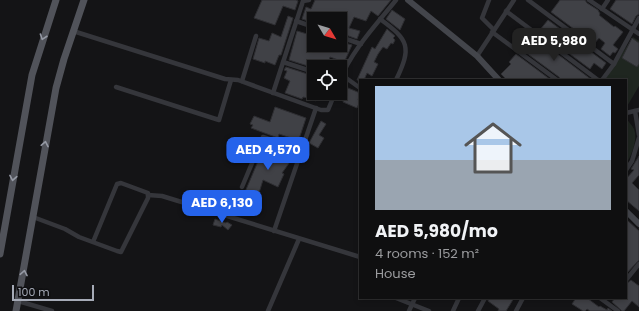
<!DOCTYPE html>
<meta charset="utf-8">
<style>
:root{--surface:#0f0f10;--page:#181819;--text:#f1f3f6;--muted:#9b9c9f;--line:#2f2f30;--accent:#2563eb}
body{margin:0;font-family:Poppins,sans-serif;background:var(--page);color:var(--text);height:100vh;display:flex;flex-direction:column;font-size:15px;white-space:nowrap}
*{box-sizing:border-box;margin:0}
p{font-size:13px;color:var(--muted)}
.icon{flex:none;width:22px;height:22px;fill:none;stroke:currentColor;stroke-width:2;stroke-linecap:round;stroke-linejoin:round}
.map{position:relative;flex:1;overflow:hidden}
.sheet{position:absolute;left:359px;top:79px;width:268px;height:220px;display:flex;flex-direction:column;background:var(--surface);border-radius:0px;box-shadow:0 2px 6px #0003,0 0 0 1px var(--line)}
.sheet>*{flex:none}
.needle{width:26px;rotate:128deg}
.buttons{position:absolute;left:307px;top:12px;display:grid;gap:8px}
.buttons a{display:grid;place-items:center;width:40px;height:40px;border-radius:0px;background:var(--surface);box-shadow:0 2px 6px #0003,0 0 0 1px var(--line);font-size:20px}
.scale{position:absolute;left:12px;bottom:10px;width:82px;box-sizing:border-box;padding-left:4px;border:2px solid #a6abb7;border-top:0;font-size:11px;line-height:14px;white-space:nowrap;color:#a6abb7;-webkit-text-stroke:3px #0f0f11;paint-order:stroke}
.price{position:absolute;translate:-50% -34px;padding:0 9px;border-radius:8px;background:var(--accent);color:#fff;font-size:13px;line-height:26px;filter:drop-shadow(0 1px 2px #0008)}
.price::after{content:'';position:absolute;left:50%;top:24px;width:12px;height:9px;margin-left:-6px;background:inherit;clip-path:polygon(0 0,100% 0,50% 100%)}
.price.current{background:#222;color:#fff}
ul{padding:0;list-style:none}
li{display:grid;align-content:center;gap:8px;height:212px;padding:0 16px}
li+li{border-top:1px solid var(--line)}
li span{display:grid;place-items:center;height:124px;border-radius:0px;color:#555}
li>.icon{margin-inline-start:auto}
span .icon{width:72px;height:72px;fill:#fffc;stroke-width:1}
li b{font-size:17px}
.map>svg:first-child{display:block}
.green{fill:#1f2620}
.building{fill:#404146;stroke:#2e2e32}
.lines{fill:none;stroke-linecap:round;stroke-linejoin:round}
.street{stroke:#35363b;stroke-width:4.5}
.secondary{stroke:#43454b;stroke-width:6}
.primary{stroke:#51535a;stroke-width:7}
.oneway{stroke:#9599a4}
</style>
<div class="map">
<svg width="639" height="311" viewBox="0 0 639 311">
<rect width="100%" height="100%" fill="#141416"/>
<g class="green">
<path d="M633,37L639,41V86L626,108V80H604Z"/>
<path d="M626,118C628,121 632,125 634,129C638,139 632,155 626,164Z"/>
</g>
<g class="building">
<path d="M262,0H296L298,1L295,10L283,6L275,25L254,18Z"/>
<path d="M315,0H391L378,16L371,11L366,21L354,17L349,28L360,31L357,39L340,33V19H314V23L302,19L306,7L311,9Z"/>
<path d="M560,0H585L587,3L598,10L600,14L599,15L614,27L615,26L623,32L613,45L618,49L615,53L613,52L610,56L601,49L605,43L599,38L594,44L551,12Z"/>
<path d="M616,0H639V14L636,16L632,24L610,9Z"/>
<path d="M392,10L405,19L400,30L386,19Z"/>
<path d="M288,16L293,18L281,55H279L275,65L265,61V63L253,59L259,38L269,41L272,33L281,37Z"/>
<path d="M548,20L606,63L602,69L594,63L590,69L539,31Z"/>
<path d="M387,29L395,36L393,38L395,40L393,44L391,43L387,49L383,47L378,54L374,62L378,64L372,76L367,73L364,80H357L372,47L375,49Z"/>
<path d="M297,31L314,36L315,46L328,49L330,45H344L345,43L352,45L342,67H337L341,61L330,57L327,67L314,68L289,60Z"/>
<path d="M535,37L592,80H561L559,77L525,52Z"/>
<path d="M632,38L639,43V64L637,67L622,58Z"/>
<path d="M516,54L551,80H507L501,74L511,64L509,62Z"/>
<path d="M286,67L314,76V93H319L316,101L313,99L303,97L302,99L285,93L290,81L284,78L287,71L284,70Z"/>
<path d="M348,88L360,93L358,100L360,101L357,108L343,102Z"/>
<path d="M275,107L306,118L297,145L290,142L291,138L279,134L278,138L251,128L253,125L250,124L254,116L270,122Z"/>
<path d="M321,121L326,124L319,135L324,138L318,148L309,143Z"/>
<path d="M264,147L279,155L282,151L292,159L282,173L284,174L278,187L263,180L258,196L245,192Z"/>
<path d="M639,156V175L632,183L639,190V211L626,200V179L634,170L631,169Z"/>
<path d="M226,196L231,198L226,212L216,208L218,200L224,201Z"/>
<path d="M215,219L226,223L227,222L232,225L228,230L222,225L221,227L213,225Z"/>
<path d="M626,219L639,231V260L626,274Z"/>
<path d="M631,280L639,286V307L632,301L624,311H622L612,302L615,298H626V284Z"/>
<path d="M489,298H514L506,311H498L499,309L488,301Z"/>
<path d="M576,298H587L599,307L600,306L607,310L608,308L612,311H590L587,309L585,311H583L572,304Z"/>
</g>
<g class="lines">
<g class="street">
<path d="M489,0L482,18L494,30"/>
<path d="M528,0L614,64"/>
<path d="M589,0L639,34"/>
<path d="M602,9L608,0"/>
<path d="M506,11L598,80"/>
<path d="M380,19C409,40 412,47 396,80"/>
<path d="M296,21L314,27"/>
<path d="M73,31L225,79L238,80L321,110H328L335,93"/>
<path d="M492,32L557,80"/>
<path d="M340,37L361,44"/>
<path d="M477,56L514,0"/>
<path d="M283,62L314,72"/>
<path d="M342,75L360,88"/>
<path d="M340,80C352,50 376,25 396,0"/>
<path d="M602,80L614,64L639,18"/>
<path d="M242,81L256,36"/>
<path d="M116,87L219,120L231,80"/>
<path d="M273,93L303,1L309,0"/>
<path d="M635,111L639,135"/>
<path d="M626,113L639,110"/>
<path d="M626,170L632,161L639,138"/>
<path d="M242,187L263,137L301,150"/>
<path d="M148,195L162,196L360,257"/>
<path d="M33,217L65,229L79,237L117,251L121,252L148,198V193L121,183L117,184L93,242"/>
<path d="M274,231L316,108"/>
<path d="M626,280L639,264"/>
<path d="M396,298L429,311"/>
<path d="M600,298L618,311"/>
<path d="M18,301L52,311"/>
<path d="M268,311L299,239"/>
<path d="M409,311L415,298"/>
<path d="M453,311L459,298"/>
<path d="M478,311L485,298"/>
<path d="M516,311L523,298"/>
</g>
<g class="secondary">
<path d="M408,0L477,56L499,80"/>
<path d="M626,211L639,224"/>
</g>
<g class="primary">
<path d="M0,254L32,75L56,0"/>
<path d="M16,311L56,88L64,59L84,0"/>
</g>
</g>
<defs><path id="oneway-chevron" d="M-2-3.5L2.5 0L-2 3.5" fill="none" stroke-width="1.6" stroke-linecap="round" stroke-linejoin="round"/></defs>
<g class="oneway">
<use href="#oneway-chevron" transform="translate(43 37) rotate(109)"/>
<use href="#oneway-chevron" transform="translate(45 144) rotate(-79)"/>
<use href="#oneway-chevron" transform="translate(13 178) rotate(100)"/>
<use href="#oneway-chevron" transform="translate(24 273) rotate(-79)"/>
</g>
</svg>
<div class="buttons">
<a><svg class="needle" viewBox="-14 -14 28 28"><path d="M0-13l5 13h-10z" fill="#e53935"/><path d="M0 13l5-13h-10z" fill="#9b9c9f"/></svg></a>
<a><svg class="icon" aria-label="locate" viewBox="0 0 24 24"><circle cx="12" cy="12" r="6"/><path d="M12 2v4M12 18v4M2 12h4M18 12h4"/></svg></a>
</div>
<div class="scale">100 m</div>
<b class="price current" style="left:554px;top:62px">AED 5,980</b>
<b class="price" style="left:268px;top:171px">AED 4,570</b>
<b class="price" style="left:222px;top:224px">AED 6,130</b>
<section class="sheet">
<ul>
<li><span style="background:linear-gradient(#a9c7e8 60%,#9aa5b1 0)"><svg class="icon" aria-label="home" viewBox="0 0 24 24"><path d="M3 11l9-7 9 7M6 9v11h12V9"/></svg></span><div><b>AED 5,980/mo</b><p>4 rooms · 152 m²</p><p>House</p></div></li>
</ul>
</section>
</div>
